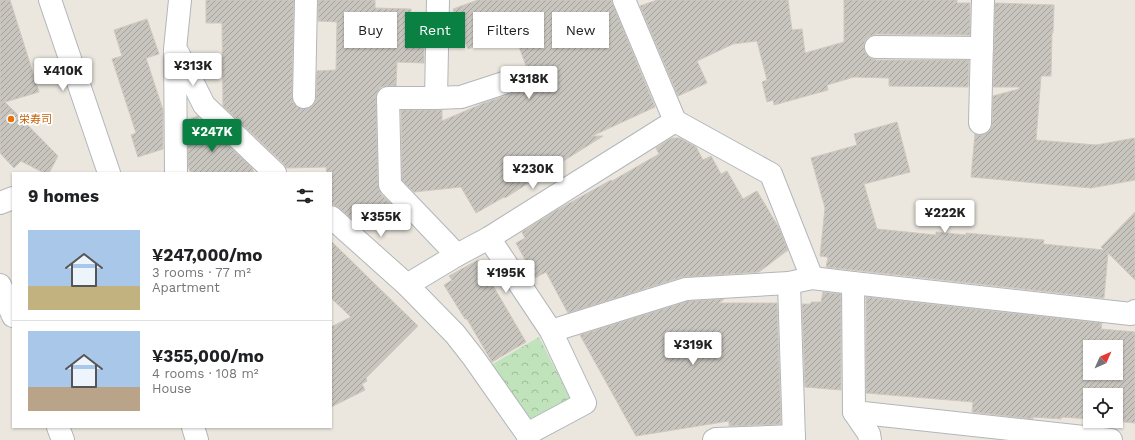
<!DOCTYPE html>
<meta charset="utf-8">
<style>
:root{--surface:#fff;--page:#f6f6f6;--text:#202124;--muted:#757577;--line:#e0e0e0;--accent:#0b8043}
body{margin:0;font-family:"Work Sans","Noto Sans JP",sans-serif;background:var(--page);color:var(--text);height:100vh;display:flex;flex-direction:column;font-size:15px;white-space:nowrap}
*{box-sizing:border-box;margin:0}
p{font-size:13px;color:var(--muted)}
.icon{flex:none;width:22px;height:22px;fill:none;stroke:currentColor;stroke-width:2;stroke-linecap:round;stroke-linejoin:round}
.map{position:relative;flex:1;overflow:hidden}
.panel{position:absolute;left:12px;top:172px;width:320px;height:256px;display:flex;flex-direction:column;background:var(--surface);border-radius:0px;box-shadow:0 1px 3px #0004}
.panel>*{flex:none}
.banner{position:absolute;left:344px;top:12px;width:380px;height:36px;display:flex;gap:8px}
.needle{width:26px;rotate:45deg}
.controls{position:absolute;left:1083px;top:340px;display:grid;gap:8px}
.controls a{display:grid;place-items:center;width:40px;height:40px;border-radius:0px;background:var(--surface);box-shadow:0 1px 3px #0004;font-size:20px}
.price{position:absolute;translate:-50% -34px;padding:0 9px;border-radius:4px;background:#fff;color:#222;font-size:13px;line-height:26px;filter:drop-shadow(0 1px 2px #0008)}
.price::after{content:'';position:absolute;left:50%;top:24px;width:12px;height:9px;margin-left:-6px;background:inherit;clip-path:polygon(0 0,100% 0,50% 100%)}
.price.active{background:var(--accent);color:#fff}
ul{padding:0;list-style:none}
li{display:flex;align-items:center;gap:12px;height:100px;padding:0 16px}
li+li{border-top:1px solid var(--line)}
li span{display:grid;place-items:center;flex:none;width:112px;height:80px;border-radius:0px;color:#555}
li>.icon{margin-inline-start:auto}
span .icon{width:48px;height:48px;fill:#fffc;stroke-width:1}
li b{font-size:17px}
h2{display:flex;justify-content:space-between;align-items:center;height:48px;padding:0 16px;font-size:17px}
.chip{padding:0 14px;border-radius:0px;background:var(--surface);box-shadow:0 1px 3px #0004;font-size:14px;line-height:36px}
.chip.active{background:var(--accent);color:#fff}
.map>svg:first-child{display:block}
.forest{fill:url(#forest-crowns)}
.building{fill:url(#building-hatch);stroke:#d0c8be;fill-rule:evenodd}
.lines{fill:none;stroke-linecap:round;stroke-linejoin:round}
.minor-casing{stroke:#b2b6ba;stroke-width:24}
.minor{stroke:#fff;stroke-width:22}
.food-dot{fill:#e8710a;stroke:#fff;stroke-width:1.5}
.labels{text-anchor:middle;stroke-width:3.5;stroke-linejoin:round;paint-order:stroke}
.food-label{font-size:11px;fill:#c56008;stroke:#fff;text-anchor:start}
</style>
<div class="map">
<svg width="1135" height="440" viewBox="0 0 1135 440">
<defs>
<pattern id="forest-crowns" width="20" height="18" patternUnits="userSpaceOnUse"><rect width="20" height="18" fill="#c0e3bb"/><path d="M2 6a3 3 0 1 1 6 0M12 15a3 3 0 1 1 6 0" fill="none" stroke="#9fbb9b"/></pattern>
<pattern id="building-hatch" width="6" height="6" patternUnits="userSpaceOnUse"><rect width="6" height="6" fill="#c8c4be"/><path d="M-1 1l2-2M0 6l6-6M5 7l2-2" fill="none" stroke="#a5a29e"/></pattern>
</defs>
<rect width="100%" height="100%" fill="#ebe7df"/>
<path class="forest" d="M539,337L570,398L531,419L491,365Z"/>
<g class="building">
<path d="M0,0H10L39,92L5,102L58,156L49,173H44L21,161L14,168L0,153Z"/>
<path d="M206,0H294L292,97L293,103L297,107L303,109L310,108L315,103L316,97L317,71L336,70L337,22L318,21V0H375V8L411,9V30H424V63L397,62L396,86H388L381,87L377,92L376,98L378,185L381,194L397,210V213L390,215L391,218L360,226L339,208L334,205H331V173H327L326,167L286,168L284,164L223,106L222,23H206Z"/>
<path d="M478,0H611L655,107L592,136H603L505,198L504,197L476,213L461,187L414,192L402,180L401,110H442V121L484,103L511,94L516,91L517,88L532,82L514,33L468,49L453,9Z"/>
<path d="M657,0H788L792,30L802,29L805,53L844,42V0H957V3H970V35L876,34L870,36L865,41L864,46L865,53L870,58L876,60H969L968,87L889,86V78L854,77L827,85L828,90L774,105L773,100L767,102L762,82L767,80L757,41L733,44L697,61L707,83L678,96L640,6Z"/>
<path d="M995,3L1054,5L1053,33H1052L1051,76H1041L1036,140L1096,145L1135,138V180L1091,188L971,177L975,134L980,135L986,134L991,129L992,123L993,96L1019,89V87H993Z"/>
<path d="M147,19L159,54L146,58L163,110V149L138,157L131,135L136,133L112,59L122,56L114,30Z"/>
<path d="M198,116L206,139V124L252,168L254,173H191L188,167V120Z"/>
<path d="M897,122L910,172L864,184L877,229L936,235V232L966,235V233L1022,238L1044,240L1043,244L1104,250L1101,247L1135,212V280L1108,253L1104,298L826,267L828,257L820,256L825,208L811,158L857,145L854,134Z"/>
<path d="M672,138H680L696,147L703,160L711,156L721,174L727,171L743,199L757,191L779,228L788,250L759,272L682,277L568,313L546,272L535,278L516,243L525,238L522,232L557,210L611,180L612,181L659,154L656,148Z"/>
<path d="M331,241L418,326L366,378L367,381L362,384L365,390L331,407V327L351,317L331,298Z"/>
<path d="M478,260L526,342L492,362L467,319H465L444,285L452,280L449,276Z"/>
<path d="M823,292L841,294V390L805,387L802,304H811V302H821Z"/>
<path d="M866,297L1102,323L1101,329L1135,332V423L1114,421H1116V395H1090V419L1062,417L1061,419L1033,417V419L972,412L973,402L866,393ZM1090,347H1116V373H1090Z"/>
<path d="M724,299L719,303H777L781,424L729,426V421L636,436L580,335L688,301Z"/>
</g>
<g class="lines">
<defs>
<g id="minor">
<path d="M50,0L109,173"/>
<path d="M438,0L436,98H388L390,185L457,255"/>
<path d="M624,0L675,121L771,174L812,278"/>
<path d="M876,47L982,48"/>
<path d="M178,53L204,105L275,173"/>
<path d="M304,97L306,0"/>
<path d="M436,98L461,97L507,82"/>
<path d="M980,123L983,0"/>
<path d="M176,173L175,49L180,0"/>
<path d="M0,203L13,198"/>
<path d="M331,217L407,285L455,334L473,357L527,434L529,440"/>
<path d="M489,238L551,331"/>
<path d="M789,283L794,440"/>
<path d="M853,283L854,412L869,434L870,440"/>
<path d="M0,285L13,316"/>
<path d="M407,285L457,255L489,238L675,121"/>
<path d="M854,412L1111,440"/>
<path d="M58,427L63,440"/>
<path d="M193,427L197,440"/>
<path d="M527,434L585,403L551,331L686,289L789,283L812,278L853,283L1131,314L1135,311"/>
<path d="M714,440L716,439L794,436"/>
</g>
</defs>
<use href="#minor" class="minor-casing"/>
<use href="#minor" class="minor"/>
</g>
<circle class="food-dot" cx="11" cy="119" r="4"/>
<g class="labels">
<g class="food-label">
<text x="19" y="123">栄寿司</text>
</g>
</g>
</svg>
<div class="controls">
<a><svg class="needle" viewBox="-14 -14 28 28"><path d="M0-13l5 13h-10z" fill="#e53935"/><path d="M0 13l5-13h-10z" fill="#757577"/></svg></a>
<a><svg class="icon" aria-label="locate" viewBox="0 0 24 24"><circle cx="12" cy="12" r="6"/><path d="M12 2v4M12 18v4M2 12h4M18 12h4"/></svg></a>
</div>
<b class="price" style="left:193px;top:87px">¥313K</b>
<b class="price" style="left:63px;top:92px">¥410K</b>
<b class="price" style="left:529px;top:100px">¥318K</b>
<b class="price active" style="left:212px;top:153px">¥247K</b>
<b class="price" style="left:533px;top:190px">¥230K</b>
<b class="price" style="left:945px;top:234px">¥222K</b>
<b class="price" style="left:381px;top:238px">¥355K</b>
<b class="price" style="left:506px;top:294px">¥195K</b>
<b class="price" style="left:693px;top:366px">¥319K</b>
<div class="banner">
<a class="chip">Buy</a>
<a class="chip active">Rent</a>
<a class="chip">Filters</a>
<a class="chip">New</a>
</div>
<section class="panel">
<h2>9 homes<svg class="icon" aria-label="filters" viewBox="0 0 24 24"><path d="M4 7h16M4 17h16"/><circle cx="9" cy="7" r="2"/><circle cx="15" cy="17" r="2"/></svg></h2>
<ul>
<li><span style="background:linear-gradient(#a9c7e8 70%,#c2b280 0)"><svg class="icon" aria-label="home" viewBox="0 0 24 24"><path d="M3 11l9-7 9 7M6 9v11h12V9"/></svg></span><div><b>¥247,000/mo</b><p>3 rooms · 77 m²</p><p>Apartment</p></div></li>
<li><span style="background:linear-gradient(#a9c7e8 70%,#b9a48a 0)"><svg class="icon" aria-label="home" viewBox="0 0 24 24"><path d="M3 11l9-7 9 7M6 9v11h12V9"/></svg></span><div><b>¥355,000/mo</b><p>4 rooms · 108 m²</p><p>House</p></div></li>
</ul>
</section>
</div>
